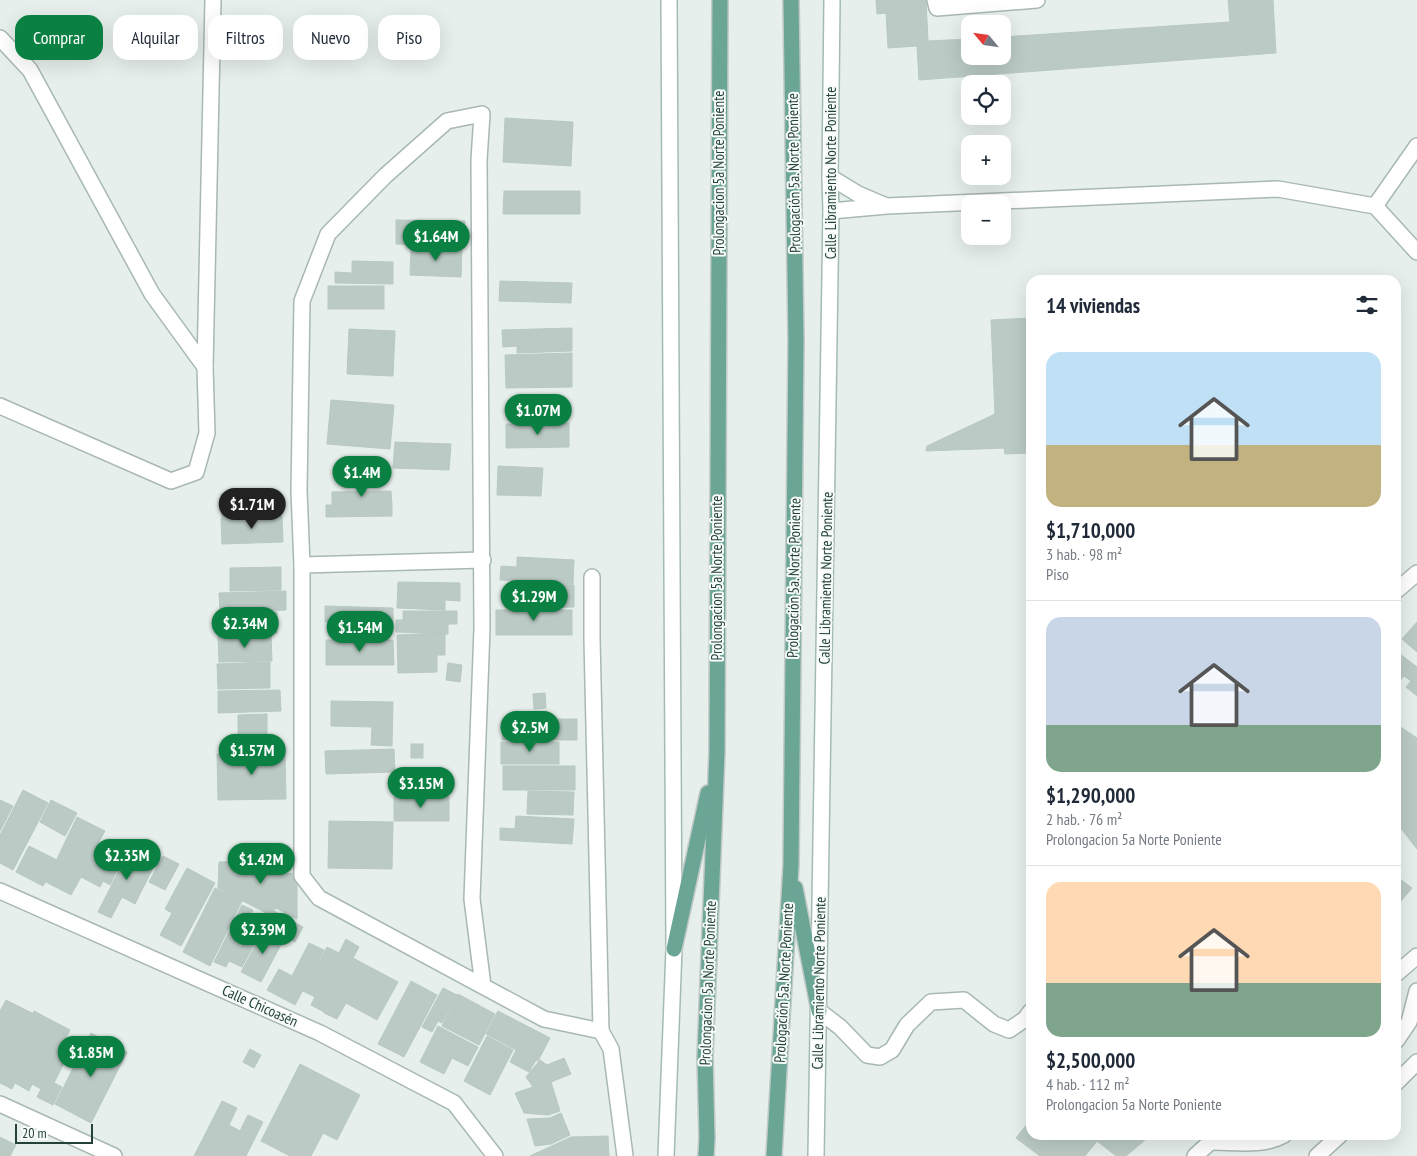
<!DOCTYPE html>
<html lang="es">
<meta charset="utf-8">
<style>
:root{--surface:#fff;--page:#f6f6f7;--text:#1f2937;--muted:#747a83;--line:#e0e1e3;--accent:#0b8043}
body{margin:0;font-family:"PT Sans Narrow",sans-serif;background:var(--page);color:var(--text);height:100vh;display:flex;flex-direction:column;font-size:19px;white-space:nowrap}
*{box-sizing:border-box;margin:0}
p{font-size:16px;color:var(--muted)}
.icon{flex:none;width:28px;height:28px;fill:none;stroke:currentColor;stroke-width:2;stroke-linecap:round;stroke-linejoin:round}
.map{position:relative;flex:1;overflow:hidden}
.drawer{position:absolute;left:1026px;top:275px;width:375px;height:865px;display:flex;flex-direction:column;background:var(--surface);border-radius:15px;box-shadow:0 5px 20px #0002}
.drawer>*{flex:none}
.banner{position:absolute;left:15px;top:15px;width:475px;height:45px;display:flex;gap:10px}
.needle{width:32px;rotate:299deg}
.tools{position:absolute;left:961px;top:15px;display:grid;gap:10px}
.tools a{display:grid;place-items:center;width:50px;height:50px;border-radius:10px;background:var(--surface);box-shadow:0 5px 20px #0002;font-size:25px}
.scale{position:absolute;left:15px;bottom:12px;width:78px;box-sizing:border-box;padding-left:5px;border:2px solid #24423a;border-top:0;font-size:14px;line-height:18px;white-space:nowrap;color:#24423a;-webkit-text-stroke:4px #f7fbf9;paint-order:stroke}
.price{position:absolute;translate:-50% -42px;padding:0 11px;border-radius:18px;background:var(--accent);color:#fff;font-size:16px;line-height:32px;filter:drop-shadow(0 1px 2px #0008)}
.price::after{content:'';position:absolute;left:50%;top:30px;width:15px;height:11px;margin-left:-8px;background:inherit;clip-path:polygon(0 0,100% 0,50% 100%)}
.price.selected{background:#222;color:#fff}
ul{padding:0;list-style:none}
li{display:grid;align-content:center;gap:10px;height:265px;padding:0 20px}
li+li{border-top:1px solid var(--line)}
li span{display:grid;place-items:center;height:155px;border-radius:15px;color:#555}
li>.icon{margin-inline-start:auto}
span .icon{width:90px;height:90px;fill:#fffc;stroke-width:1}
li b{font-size:21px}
h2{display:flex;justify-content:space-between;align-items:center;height:60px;padding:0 20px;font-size:21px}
.tag{padding:0 18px;border-radius:15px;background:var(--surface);box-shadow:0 5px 20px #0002;font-size:18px;line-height:45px}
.tag.selected{background:var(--accent);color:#fff}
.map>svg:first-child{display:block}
.building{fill:#bbcac4;stroke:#b8c9c2}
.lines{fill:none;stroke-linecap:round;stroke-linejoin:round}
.lane-casing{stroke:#a8b8b2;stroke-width:18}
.street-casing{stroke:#a8b8b2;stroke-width:18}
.secondary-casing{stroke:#a4bbb3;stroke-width:18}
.primary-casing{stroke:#c2cac8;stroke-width:18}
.lane{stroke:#fff;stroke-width:15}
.street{stroke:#fff;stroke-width:15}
.secondary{stroke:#fff;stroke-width:15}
.primary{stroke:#6aa596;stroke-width:15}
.labels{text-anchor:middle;stroke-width:4;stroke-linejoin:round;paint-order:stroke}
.street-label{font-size:15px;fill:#24423a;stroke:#f7fbf9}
</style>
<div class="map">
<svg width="1417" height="1156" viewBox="0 0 1417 1156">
<rect width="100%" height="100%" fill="#e6efeb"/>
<g class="building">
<path d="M876,0H926L928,41L970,39V56H1002V37L1230,22L1228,0H1273L1276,53L919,80L917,46L888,48L886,13L877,14Z"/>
<path d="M505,118L573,122L571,166L503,162Z"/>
<path d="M504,191H580V214H503Z"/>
<path d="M396,220L465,221L464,245L396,244Z"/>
<path d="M411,248L462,249L461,277L410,275Z"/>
<path d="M352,261L393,262V284L335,283V272L352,273Z"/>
<path d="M500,281L572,283L571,303L499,301Z"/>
<rect x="328" y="286" width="56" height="23"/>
<path d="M1031,318V453L1005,454L1004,448L926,451L927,446L995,414L991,320Z"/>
<path d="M572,328V351L517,353V346L503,347L502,330Z"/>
<path d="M349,329L395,331L393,376L347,374Z"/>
<path d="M572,353V387L506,388L505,355Z"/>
<path d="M331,400L394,405L390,449L327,444Z"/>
<path d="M569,423V447L506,448V424Z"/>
<path d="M395,442L451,444L449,470L393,468Z"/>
<path d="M498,466L543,468L541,496L497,495Z"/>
<path d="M391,491L392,505H332V492Z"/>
<path d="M264,493L265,516L222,517L221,494Z"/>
<path d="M326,505H392V516L326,517Z"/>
<path d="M282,516L283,542L222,544L221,518Z"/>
<path d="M517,557L574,560L573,584L500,580L501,566L517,567Z"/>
<path d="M281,567V590L230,591V568Z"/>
<path d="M398,582L460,583V601L445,600V610L397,608Z"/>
<path d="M511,582L574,585V607L512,608Z"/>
<path d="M286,591V610L220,612L219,593Z"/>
<path d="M325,606L393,608V624L386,623V636L341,635L342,622H325Z"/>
<rect x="496" y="610" width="76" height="25"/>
<path d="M403,611H457V624H448V634L396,632V620H403Z"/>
<path d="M277,612V633L218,634V614Z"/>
<path d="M1417,622V652L1402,639Z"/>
<path d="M445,633V655H437V672L398,673L397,635Z"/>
<path d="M271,635L272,661L219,662L218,636Z"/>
<path d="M326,640H393L394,665H326Z"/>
<path d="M1396,651L1417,667V696L1406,687L1411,681L1404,676L1396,685Z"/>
<path d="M270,662V688L218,689L217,664Z"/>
<path d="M448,663L462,665L460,682L446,680Z"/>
<path d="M280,690L281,711L218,713V691Z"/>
<path d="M545,693L546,708L534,709L533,694Z"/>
<path d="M331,701L393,702L392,746L371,745L372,727L331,726Z"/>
<path d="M267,714V742H238V715Z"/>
<path d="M503,719H577V740H502Z"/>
<path d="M1396,724L1417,738V849L1396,822Z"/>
<rect x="501" y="742" width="58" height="22"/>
<rect x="411" y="744" width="12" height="14"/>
<path d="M394,749L395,772L326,774L325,751Z"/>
<path d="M285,753L286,799L218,800L217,754Z"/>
<rect x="503" y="766" width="72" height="24"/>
<path d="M23,790L48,803L13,870L0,863V835Z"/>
<path d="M528,791L574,792L573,815L527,814Z"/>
<rect x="394" y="797" width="55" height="24"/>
<path d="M0,800L13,806L0,831Z"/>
<path d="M51,800L77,813L65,836L40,822Z"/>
<path d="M516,816L574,819L573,832L515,829Z"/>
<path d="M77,817L105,831L94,850L106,857L111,848L125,855L110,885L103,881L100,887L81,877L71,895L46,882Z"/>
<path d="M329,821L393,822L392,869L328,868Z"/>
<path d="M500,828L573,832L572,844L500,840Z"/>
<path d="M133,843L146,850L140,861L153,868L135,904L122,897L111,918L98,912Z"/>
<path d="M29,846L57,860L43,886L16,872Z"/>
<path d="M163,856L179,864L165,890L149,882Z"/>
<path d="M282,860L283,874L297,873V919L276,908L270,915L218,888L219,862Z"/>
<path d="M187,868L215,883L181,946L160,935L172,913L165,909Z"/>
<path d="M1396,876L1412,888L1396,907Z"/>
<path d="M215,888L242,901L210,966L183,952Z"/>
<path d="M242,905L253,910L247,922L262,930L242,967L229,961L226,967L214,962Z"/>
<path d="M274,911L303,927L295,942L265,926Z"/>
<path d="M265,928L284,939L261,982L241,972Z"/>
<path d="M346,939L359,947L324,1012L311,1005L315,997L303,991L327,947L339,953Z"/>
<path d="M309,943L324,950L295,1005L267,990L279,969L292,976Z"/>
<path d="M353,958L398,982L377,1020L346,1003L337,1019L324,1013Z"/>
<path d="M411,981L437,995L404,1057L378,1044Z"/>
<path d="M443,988L457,995L442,1023L438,1021L432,1032L422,1027Z"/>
<path d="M458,994L495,1014L479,1045L442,1026Z"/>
<path d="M6,1000L32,1013L0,1075V1011Z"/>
<path d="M34,1011L70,1030L57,1055L66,1059L54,1083L62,1087L53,1105L37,1097L41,1089L32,1084L29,1091L15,1083L12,1089L0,1083V1076Z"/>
<path d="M498,1011L550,1038L538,1061L536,1060L529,1072L510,1062L516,1050L486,1034Z"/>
<path d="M438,1026L478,1047L468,1066L452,1058L444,1074L420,1062Z"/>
<path d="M91,1033L127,1052L91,1123L55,1104Z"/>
<path d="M487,1036L513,1050L490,1095L464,1081Z"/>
<path d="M250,1049L261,1055L254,1068L243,1062Z"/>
<path d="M564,1058L571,1074L551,1082L560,1111L548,1115L524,1113L515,1093L533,1087L526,1077L540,1060L547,1065Z"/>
<path d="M300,1064L360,1095L337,1140L323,1133L311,1156H290L261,1141Z"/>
<path d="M222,1101L237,1108L229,1125L240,1131L248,1115L263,1122L246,1156H194Z"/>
<path d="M561,1113L570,1135L551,1144L535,1146L527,1119L550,1118Z"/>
<path d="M1031,1119V1135H1151L1126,1156H1116L1097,1141L1085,1156H1040L1016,1138Z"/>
<path d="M608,1136L609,1156H530L571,1137Z"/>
<path d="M0,1137L16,1145L10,1156H0Z"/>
</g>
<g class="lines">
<defs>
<g id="lane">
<path d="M935,0L937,8L1037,0"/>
<path d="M1396,1041L1409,1022L1417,991"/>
<path d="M1396,1083L1417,1062"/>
<path d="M1211,1142C1234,1142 1263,1147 1284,1135"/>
<path d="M1317,1156L1340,1135"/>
</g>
<g id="street">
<path d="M0,38L30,70L152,294L205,367"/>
<path d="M830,177L858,194L884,205"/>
<path d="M1375,206L1417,146"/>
<path d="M831,211L887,206L1278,189L1375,206L1417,252"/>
<path d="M0,406L171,481L196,472L207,433L205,367L213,0"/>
<path d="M302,565L483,560"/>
<path d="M592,577V639L601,1031"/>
<path d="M1396,591L1417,573"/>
<path d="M0,891L320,1033L454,1103L495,1156"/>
<path d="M483,986L472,899L482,628L479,160L482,114L447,121L385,176L328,234L302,301L299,491L302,565V876L319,898L544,1019L601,1031L611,1049L625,1156"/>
<path d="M819,1011L840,1027L867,1055L880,1057L892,1050L907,1025L931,1002L964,1000L994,1024L1009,1030L1025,1019L1031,1011"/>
<path d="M0,1104L114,1156"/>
</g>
<g id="secondary">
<path d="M1396,974L1417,956"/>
<path d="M666,1156L674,949L669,0"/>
<path d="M816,1156L831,211L830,177L832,0"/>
<path d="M1195,1156L1218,1135"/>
</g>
<g id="primary">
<path d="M795,888L819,1011"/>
<path d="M674,949L708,793"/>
<path d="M706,1156L707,1138L705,1057L717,752L720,0"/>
<path d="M774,1156L791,865L796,340L791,0"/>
</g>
</defs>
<use href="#lane" class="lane-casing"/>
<use href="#street" class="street-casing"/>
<use href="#secondary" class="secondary-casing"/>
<use href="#primary" class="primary-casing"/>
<use href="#lane" class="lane"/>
<use href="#street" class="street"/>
<use href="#secondary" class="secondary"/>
<use href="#primary" class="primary"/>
</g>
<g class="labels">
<g class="street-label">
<text transform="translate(719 173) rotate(-90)" y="5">Prolongacion 5a Norte Poniente</text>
<text transform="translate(794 173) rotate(-91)" y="5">Prologación 5a. Norte Poniente</text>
<text transform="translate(831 173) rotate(-90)" y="5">Calle Libramiento Norte Poniente</text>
<text transform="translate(717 578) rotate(-90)" y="5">Prolongacion 5a Norte Poniente</text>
<text transform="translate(794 578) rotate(-89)" y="5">Prologación 5a. Norte Poniente</text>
<text transform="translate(826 578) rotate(-89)" y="5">Calle Libramiento Norte Poniente</text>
<text transform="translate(708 983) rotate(-88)" y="5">Prolongacion 5a Norte Poniente</text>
<text transform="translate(784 983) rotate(-87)" y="5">Prologación 5a. Norte Poniente</text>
<text transform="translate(819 983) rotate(-89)" y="5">Calle Libramiento Norte Poniente</text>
<text transform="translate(260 1006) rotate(24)" y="5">Calle Chicoasén</text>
</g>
</g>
</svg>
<div class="tools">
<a><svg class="needle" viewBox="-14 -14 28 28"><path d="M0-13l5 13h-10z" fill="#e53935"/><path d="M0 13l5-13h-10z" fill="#747a83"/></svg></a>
<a><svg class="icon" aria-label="locate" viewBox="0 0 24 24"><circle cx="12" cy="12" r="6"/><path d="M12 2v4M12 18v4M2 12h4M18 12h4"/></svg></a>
<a>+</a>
<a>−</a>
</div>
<div class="scale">20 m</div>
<b class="price" style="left:436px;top:262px">$1.64M</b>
<b class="price" style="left:538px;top:436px">$1.07M</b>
<b class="price" style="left:362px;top:498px">$1.4M</b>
<b class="price selected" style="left:252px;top:530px">$1.71M</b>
<b class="price" style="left:534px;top:622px">$1.29M</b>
<b class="price" style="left:245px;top:649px">$2.34M</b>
<b class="price" style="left:360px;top:653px">$1.54M</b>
<b class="price" style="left:530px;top:753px">$2.5M</b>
<b class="price" style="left:252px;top:776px">$1.57M</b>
<b class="price" style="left:421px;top:809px">$3.15M</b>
<b class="price" style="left:127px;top:881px">$2.35M</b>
<b class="price" style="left:261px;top:885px">$1.42M</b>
<b class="price" style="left:263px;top:955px">$2.39M</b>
<b class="price" style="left:91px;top:1078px">$1.85M</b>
<div class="banner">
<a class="tag selected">Comprar</a>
<a class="tag">Alquilar</a>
<a class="tag">Filtros</a>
<a class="tag">Nuevo</a>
<a class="tag">Piso</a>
</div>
<section class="drawer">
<h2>14 viviendas<svg class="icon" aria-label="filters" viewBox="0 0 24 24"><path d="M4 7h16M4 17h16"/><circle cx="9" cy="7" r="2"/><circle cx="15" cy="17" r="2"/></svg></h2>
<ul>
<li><span style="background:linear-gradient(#bfe0f5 60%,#c2b280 0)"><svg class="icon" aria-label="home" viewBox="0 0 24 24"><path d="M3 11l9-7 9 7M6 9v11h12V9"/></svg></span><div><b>$1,710,000</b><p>3 hab. · 98 m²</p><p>Piso</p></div></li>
<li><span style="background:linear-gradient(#c9d6e8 70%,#7fa58c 0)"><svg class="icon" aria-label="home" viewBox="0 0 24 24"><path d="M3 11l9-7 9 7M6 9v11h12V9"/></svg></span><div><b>$1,290,000</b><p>2 hab. · 76 m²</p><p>Prolongacion 5a Norte Poniente</p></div></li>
<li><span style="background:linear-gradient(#ffd9b3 65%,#7fa58c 0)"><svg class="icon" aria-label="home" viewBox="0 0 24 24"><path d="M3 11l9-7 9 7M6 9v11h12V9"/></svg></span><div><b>$2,500,000</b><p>4 hab. · 112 m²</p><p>Prolongacion 5a Norte Poniente</p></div></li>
</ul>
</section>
</div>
